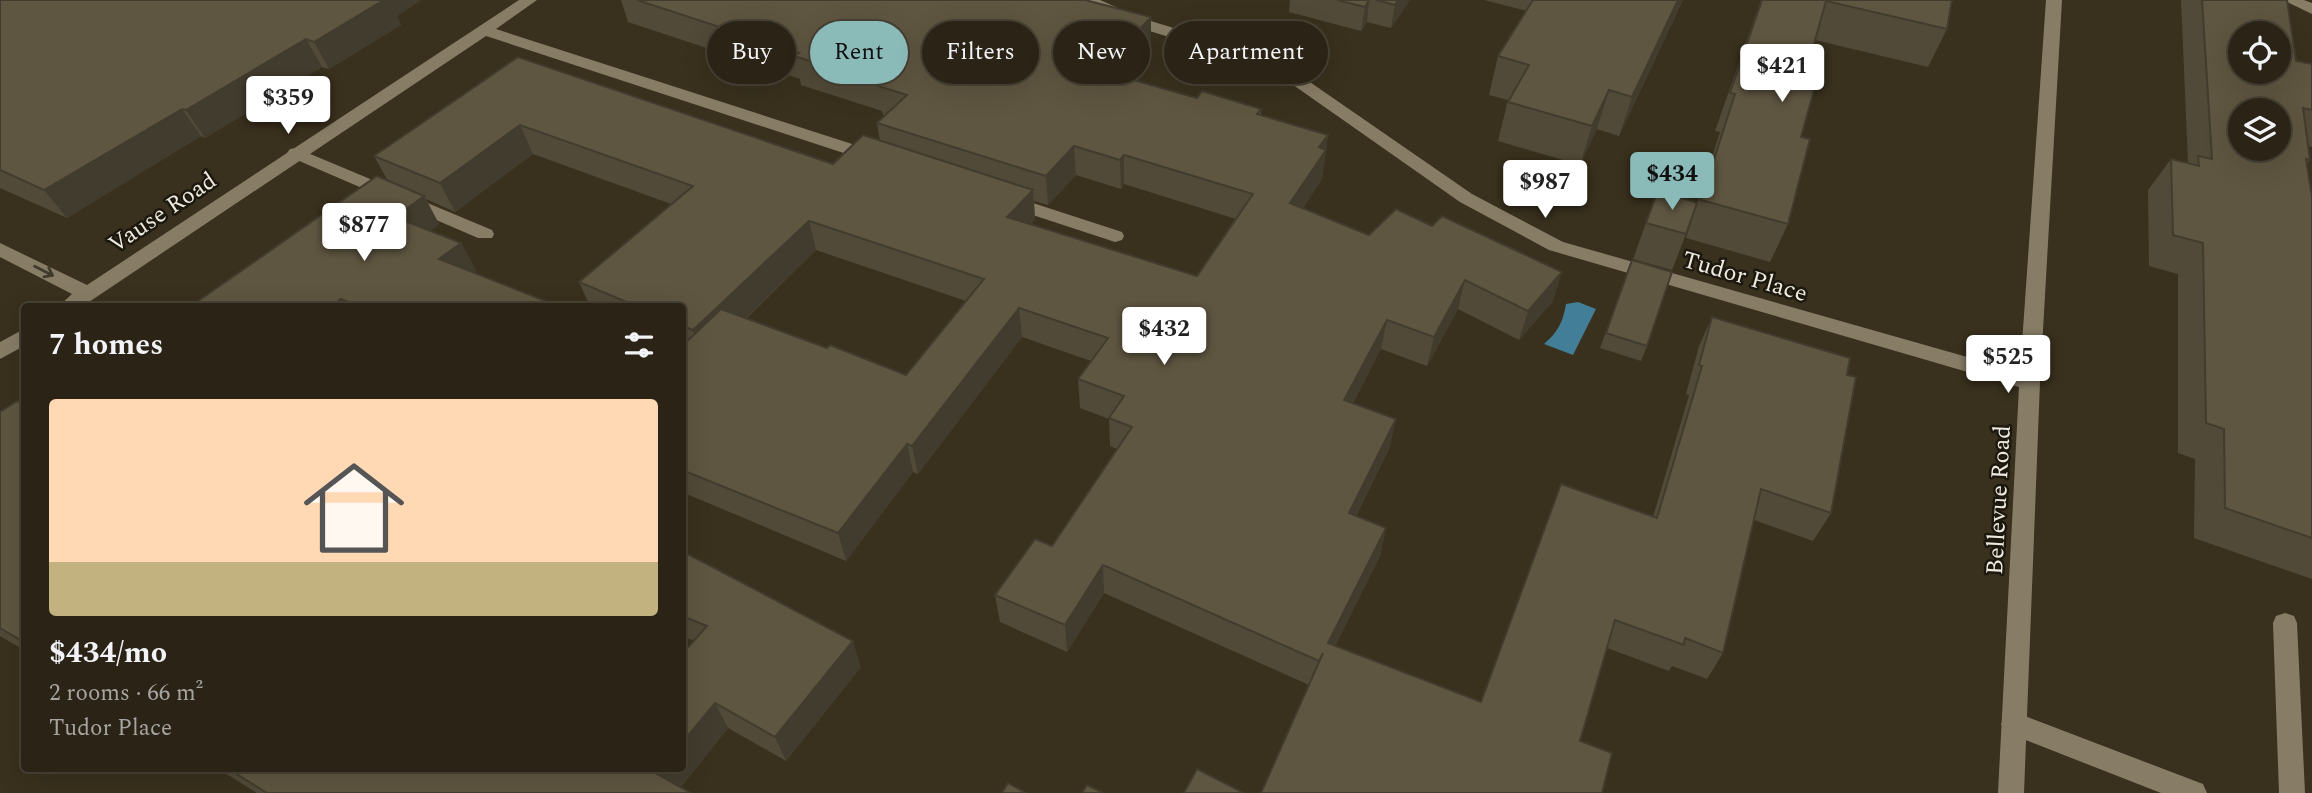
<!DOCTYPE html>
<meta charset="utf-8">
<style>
:root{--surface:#2b2416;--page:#332c1f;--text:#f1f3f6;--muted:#a6a4a1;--line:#474135;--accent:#8bbbb9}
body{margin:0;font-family:Spectral,serif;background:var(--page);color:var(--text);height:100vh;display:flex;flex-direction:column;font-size:26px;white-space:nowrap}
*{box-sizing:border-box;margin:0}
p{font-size:23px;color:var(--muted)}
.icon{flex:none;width:38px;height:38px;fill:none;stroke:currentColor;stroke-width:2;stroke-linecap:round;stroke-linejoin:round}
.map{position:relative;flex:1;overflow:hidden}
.details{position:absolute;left:21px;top:303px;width:665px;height:469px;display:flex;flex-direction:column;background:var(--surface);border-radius:7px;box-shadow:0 7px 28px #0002,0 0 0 2px var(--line)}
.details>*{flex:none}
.top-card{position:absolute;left:707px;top:21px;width:665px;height:63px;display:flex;gap:14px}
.controls{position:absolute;left:2228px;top:21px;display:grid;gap:14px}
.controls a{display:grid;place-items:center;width:63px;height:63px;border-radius:50%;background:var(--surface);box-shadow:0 7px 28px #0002,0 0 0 2px var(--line);font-size:35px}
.price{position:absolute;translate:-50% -60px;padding:0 16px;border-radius:7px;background:#fff;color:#222;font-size:23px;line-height:46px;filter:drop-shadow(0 2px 4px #0008)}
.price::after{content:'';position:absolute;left:50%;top:42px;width:21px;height:16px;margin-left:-10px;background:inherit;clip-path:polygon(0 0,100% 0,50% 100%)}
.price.on{background:var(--accent);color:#111}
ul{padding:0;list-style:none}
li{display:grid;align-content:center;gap:14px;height:371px;padding:0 28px}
li span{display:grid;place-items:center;height:217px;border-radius:7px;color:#555}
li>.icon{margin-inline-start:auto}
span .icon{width:126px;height:126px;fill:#fffc;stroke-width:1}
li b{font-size:30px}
h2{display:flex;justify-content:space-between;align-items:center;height:84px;padding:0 28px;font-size:30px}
.tag{padding:0 24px;border-radius:32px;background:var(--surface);box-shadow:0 7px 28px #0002,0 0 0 2px var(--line);font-size:24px;line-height:63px}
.tag.on{background:var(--accent);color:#111}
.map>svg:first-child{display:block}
.water{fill:#427e98}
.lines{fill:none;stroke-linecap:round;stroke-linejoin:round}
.lane{fill:#877d67;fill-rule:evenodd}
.street{fill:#877d67;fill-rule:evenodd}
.wall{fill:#524a38;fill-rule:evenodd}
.shaded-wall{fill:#423c2e}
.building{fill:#5f5641;stroke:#423c2e;stroke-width:2;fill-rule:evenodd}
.oneway{stroke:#413b2e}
.labels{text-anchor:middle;stroke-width:5;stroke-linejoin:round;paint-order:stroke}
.street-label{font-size:24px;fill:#efeade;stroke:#1c1810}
</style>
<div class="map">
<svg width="2312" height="793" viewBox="0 0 2312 793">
<rect width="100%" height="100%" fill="#39301d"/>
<path class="water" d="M1578,302L1596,309L1573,355L1544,344C1558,332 1563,322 1566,304Z"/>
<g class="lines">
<g class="lane">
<path d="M296,148L492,230L494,234L492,238H478L290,157L287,153L290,149Z"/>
<path d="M2285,613L2294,616L2297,623L2305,793H2279L2273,623L2276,616Z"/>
<path d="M2014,712L2203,784L2207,793H2161L2005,732L2001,724L2005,716Z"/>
</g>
<g class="street">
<path d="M519,0H537L496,29L880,153L883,157L874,162L868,161L486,36L83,306H59L72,294L0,257V243L87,285Z"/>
<path d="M1080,0H1100L1141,18L1242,49L1291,69L1472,194L1563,242L2020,372L2046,0H2062L2040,382L2024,793H1998L2019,387L1549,250L1460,202L1279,75L1231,56L1130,25Z"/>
<path d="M2283,0H2304L2312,3V14Z"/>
<path d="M1008,195L1122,232L1124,236L1122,240L1115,242L1002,205L999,201L1002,197Z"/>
<path d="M24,329V346L0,359V342Z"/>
</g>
</g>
<g class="wall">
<path d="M0,0H421L397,16L401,25L329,69L322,67L205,138L201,136L67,218L0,188Z"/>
<path d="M621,0H1085L1151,45L1122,77L1197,98L1261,109V115L1328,135L1322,179L1303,208L1369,235L1553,301L1519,340L1458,309L1427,366L1381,349L1353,403L1390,447L1356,516L1386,528L1380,556L1335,646L1481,702L1653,517L1689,395L1686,394L1699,346L1712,317L1847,375L1831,513L1813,541L1754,520L1723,653L1707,679L1672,666L1669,671L1607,648L1580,741L1309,685L1104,593L1067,652L1000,622L995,595L1052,546L1117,449L1110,446L1109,419L1080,408L1078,379L1091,361L1022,337L918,474L913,472L846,561L682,492V306H590L579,282L671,204L533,154L455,212L426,199L439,224L430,231L461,243L476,271L473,273L558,306H191L388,181L374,156L518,57L833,164L880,141L877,123L885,115H883L882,111L801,85L800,79L628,22ZM1076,175L1121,189L1124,184L1236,219L1197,276L1031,224L1035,219L1034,201L1048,205ZM816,250L966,301L906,375L827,348L746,319Z"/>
<path d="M1290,0H1410L1391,28L1367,22L1361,31L1289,12Z"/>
<path d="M1484,0H1683L1619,136L1597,129L1580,165L1498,141L1508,100L1489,95L1498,56L1527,11Z"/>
<path d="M1761,0H1952L1947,29L1928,67L1815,40L1802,87L1801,137L1788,224L1770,262L1686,238L1720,132L1715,131Z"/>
<path d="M2181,0H2287L2296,61L2312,64V147L2308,146L2310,160L2307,164L2312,197V579L2194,538L2195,459L2178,453V274L2149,266L2148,190L2171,159L2188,163Z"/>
<path d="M1658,190L1686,234L1672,270L1633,259Z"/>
<path d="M1632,260L1647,346L1641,361L1600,348Z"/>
<path d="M24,400V650L0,636V412Z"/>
<path d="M682,551L861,667L786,761L728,728L681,787L691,793H257L217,768H682L694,641L682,636Z"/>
</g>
<g class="shaded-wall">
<path d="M379,0H421L397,16L401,25L329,69L314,42Z"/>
<path d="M1369,0L1367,22L1361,31L1365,7Z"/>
<path d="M1398,0H1410L1391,28L1395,5Z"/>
<path d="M1678,0H1683L1619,136L1632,97Z"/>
<path d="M1151,17V45L1102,100L1101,71Z"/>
<path d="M306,39L322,67L205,138L186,110Z"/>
<path d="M1609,90L1597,129L1580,165L1592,126Z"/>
<path d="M182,109L201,136L67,218L44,190Z"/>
<path d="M520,125L533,154L455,212L440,183Z"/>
<path d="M1328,135L1322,179L1287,232L1290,203L1319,147Z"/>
<path d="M1074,146L1076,175L1048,205L1046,176Z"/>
<path d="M1124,155V184L1121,189L1120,160Z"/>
<path d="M1033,190L1035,219L1011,246L1007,217Z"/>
<path d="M424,196L439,224L411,245L395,217Z"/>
<path d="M809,221L816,250L704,359L693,330Z"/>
<path d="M461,243L476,271L455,287L439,259Z"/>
<path d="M1562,272L1553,301L1519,340L1528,311Z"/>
<path d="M1465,280L1458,309L1427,366L1434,337Z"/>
<path d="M341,299L346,306H331Z"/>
<path d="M1019,308L1022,337L918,474L912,446Z"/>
<path d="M1387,320L1381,349L1339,429L1344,400Z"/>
<path d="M1396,419L1390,447L1343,541L1349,513Z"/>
<path d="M907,444L913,472L846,561L838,533Z"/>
<path d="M1386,528L1380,556L1323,669L1328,643Z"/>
<path d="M1103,565L1104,593L1067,652L1065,625Z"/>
<path d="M853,641L861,667L786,761L775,737Z"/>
<path d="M715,703L728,728L676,793L657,774L662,768H682V743Z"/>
</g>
<g class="building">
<path d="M0,0H384L314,42L306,39L186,110L182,109L44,190L0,170Z"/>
<path d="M637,0H1085L1151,17L1101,71L1197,98L1202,91L1261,109L1257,114L1328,135L1319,147L1326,150L1290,203L1369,235L1396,209L1432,226L1442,216L1562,272L1528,311L1465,280L1434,337L1387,320L1344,400L1396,419L1349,513L1386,528L1328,643L1481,702L1561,484L1657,518L1702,366L1699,365L1712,317L1850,358L1847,375L1856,377L1831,513L1761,489L1723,653L1685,638L1684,645L1615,620L1580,741L1612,753L1602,793H1261L1323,653L1319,661L1103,565L1065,625L995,595L1035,539L1052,546L1132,427L1109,418L1124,396L1078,379L1108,338L1019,308L912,446L907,444L838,533L682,470V346L721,309L827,348L830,345L906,375L984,279L809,221L693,330L682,326V306H636L579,282L693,186L520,125L440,183L374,156L518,57L833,164L863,135L1033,190L1007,217L1197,276L1253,194L1124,155L1120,160L1074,146L1046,176L877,123L907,95L878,86L881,83L794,56L799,53Z"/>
<path d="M1337,0H1369L1365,7Z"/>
<path d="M1376,0H1398L1395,5Z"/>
<path d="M1533,0H1678L1632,97L1609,90L1592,126L1508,102L1529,65L1498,56Z"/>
<path d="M1762,0H1952L1947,29L1826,1L1802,87L1814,90L1801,137L1810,139L1788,224L1701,200L1735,94L1730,93Z"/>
<path d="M2202,0H2287L2296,61L2312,64V110L2303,108L2310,160L2306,159L2312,197V538L2225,508L2224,429L2206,423L2203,243L2173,235L2171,159L2199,166L2198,156L2212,159ZM2240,33H2278V72H2240ZM2240,110H2278V149H2240Z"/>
<path d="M377,176L424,196L395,217L461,243L439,259L558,306H357L341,299L331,306H191Z"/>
<path d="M1658,190L1697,203L1686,234L1646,223Z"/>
<path d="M1632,260L1672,272L1647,346L1606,333Z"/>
<path d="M24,400V642L0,628V412L17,401L21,403Z"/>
<path d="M682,551L853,641L775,737L715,703L682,743V654L707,626L682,616Z"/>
<path d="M227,768H662L657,774L691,793H267Z"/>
<path d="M1197,769L1244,793H1184Z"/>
<path d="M1008,783L1026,793H1002Z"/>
<path d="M1087,785L1103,793H1082Z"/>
</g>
<defs><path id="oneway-shaft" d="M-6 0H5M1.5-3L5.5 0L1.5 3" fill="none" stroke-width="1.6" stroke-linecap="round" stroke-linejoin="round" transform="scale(1.75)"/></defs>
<use class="oneway" href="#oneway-shaft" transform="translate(44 271) rotate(27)"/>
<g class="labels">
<g class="street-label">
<text transform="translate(162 212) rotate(-34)" y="8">Vause Road</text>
<text transform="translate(1745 276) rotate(16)" y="8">Tudor Place</text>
<text transform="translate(1998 500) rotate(-87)" y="8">Bellevue Road</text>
</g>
</g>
</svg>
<div class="controls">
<a><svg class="icon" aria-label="locate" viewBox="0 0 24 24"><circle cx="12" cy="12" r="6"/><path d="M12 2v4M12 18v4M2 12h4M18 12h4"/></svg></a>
<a><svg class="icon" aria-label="layers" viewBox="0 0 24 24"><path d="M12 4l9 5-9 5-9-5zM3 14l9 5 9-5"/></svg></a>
</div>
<b class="price" style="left:1782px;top:104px">$421</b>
<b class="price" style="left:288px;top:136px">$359</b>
<b class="price on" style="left:1672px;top:212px">$434</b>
<b class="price" style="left:1545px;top:220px">$987</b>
<b class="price" style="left:364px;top:263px">$877</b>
<b class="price" style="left:1164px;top:367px">$432</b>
<b class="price" style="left:2008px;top:395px">$525</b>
<div class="top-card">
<a class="tag">Buy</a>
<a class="tag on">Rent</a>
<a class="tag">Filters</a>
<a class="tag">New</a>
<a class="tag">Apartment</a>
</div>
<section class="details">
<h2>7 homes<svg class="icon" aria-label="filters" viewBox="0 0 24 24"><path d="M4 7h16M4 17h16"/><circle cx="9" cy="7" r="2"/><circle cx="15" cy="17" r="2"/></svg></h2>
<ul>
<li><span style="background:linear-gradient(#ffd9b3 75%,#c2b280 0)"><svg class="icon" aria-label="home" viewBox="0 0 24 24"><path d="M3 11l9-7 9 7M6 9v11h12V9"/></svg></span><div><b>$434/mo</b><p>2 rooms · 66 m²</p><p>Tudor Place</p></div></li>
</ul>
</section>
</div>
